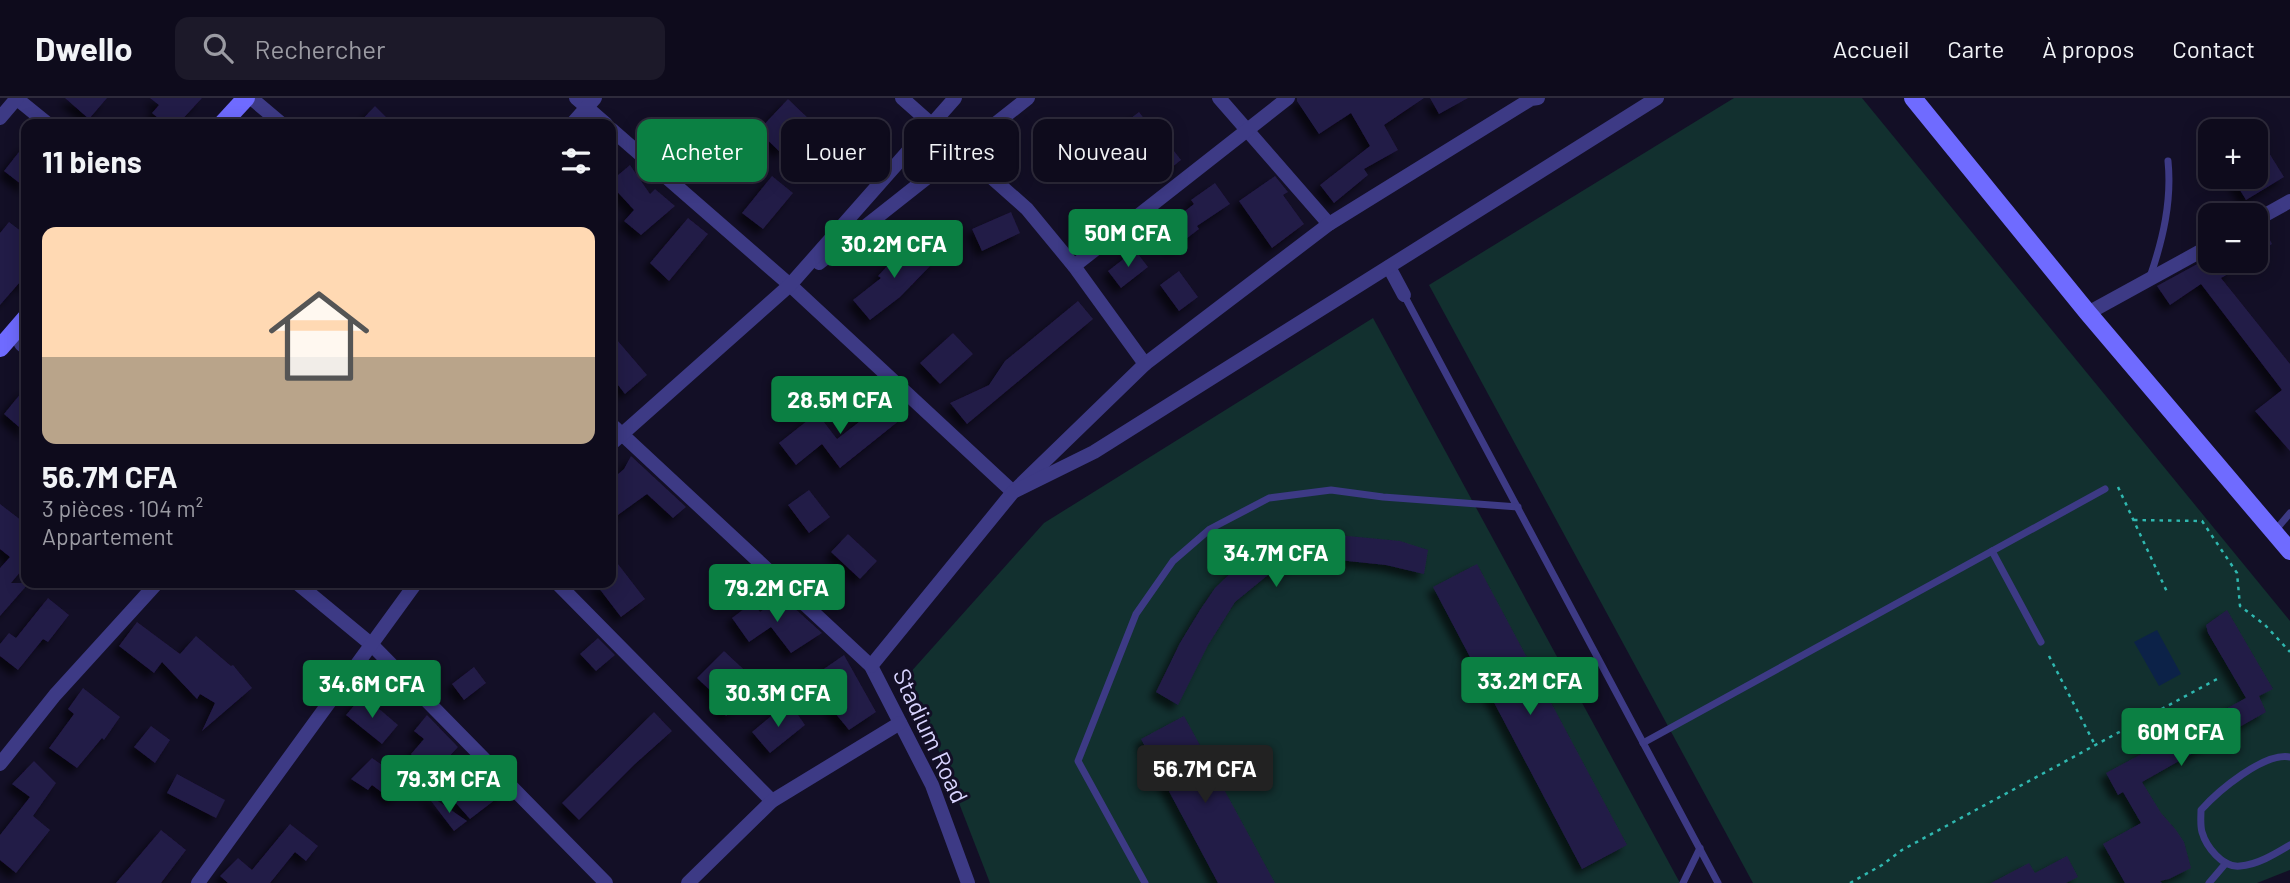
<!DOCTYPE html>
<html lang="fr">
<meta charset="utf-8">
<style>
:root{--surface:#0e0b1c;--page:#1c1929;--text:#f1f3f6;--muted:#9b9ba3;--line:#2e2b3b;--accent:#0b8043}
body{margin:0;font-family:Barlow,sans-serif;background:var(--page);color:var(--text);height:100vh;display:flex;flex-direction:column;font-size:26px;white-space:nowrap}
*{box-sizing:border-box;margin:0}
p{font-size:23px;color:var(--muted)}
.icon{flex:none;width:38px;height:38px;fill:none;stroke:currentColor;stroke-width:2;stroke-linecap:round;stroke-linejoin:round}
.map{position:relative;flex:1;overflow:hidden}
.panel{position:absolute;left:21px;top:21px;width:595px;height:469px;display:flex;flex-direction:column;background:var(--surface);border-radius:14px;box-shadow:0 4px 18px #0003,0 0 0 2px var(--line)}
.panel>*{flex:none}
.hud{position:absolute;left:637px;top:21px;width:665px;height:63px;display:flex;gap:14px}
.tools{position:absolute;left:2198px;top:21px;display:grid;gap:14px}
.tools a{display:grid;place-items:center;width:70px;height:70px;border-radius:14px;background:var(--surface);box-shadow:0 4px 18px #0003,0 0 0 2px var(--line);font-size:35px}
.price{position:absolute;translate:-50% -60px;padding:0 16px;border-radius:7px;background:var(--accent);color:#fff;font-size:23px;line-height:46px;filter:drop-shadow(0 2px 4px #0008)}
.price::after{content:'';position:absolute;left:50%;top:42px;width:21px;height:16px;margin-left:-10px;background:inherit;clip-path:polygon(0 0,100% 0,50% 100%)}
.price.on{background:#222;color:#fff}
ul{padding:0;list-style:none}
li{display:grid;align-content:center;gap:14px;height:371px;padding:0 21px}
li+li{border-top:2px solid var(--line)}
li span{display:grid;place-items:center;height:217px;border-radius:14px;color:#555}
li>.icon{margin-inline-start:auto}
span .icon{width:126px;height:126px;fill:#fffc;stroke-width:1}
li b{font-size:30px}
h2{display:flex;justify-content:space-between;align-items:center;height:84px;padding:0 21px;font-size:30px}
.tag{padding:0 24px;border-radius:14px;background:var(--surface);box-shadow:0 4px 18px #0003,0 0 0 2px var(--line);font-size:24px;line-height:63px}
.tag.on{background:var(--accent);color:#fff}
header{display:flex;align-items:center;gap:42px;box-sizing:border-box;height:98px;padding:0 35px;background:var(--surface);border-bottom:2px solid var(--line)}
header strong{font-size:33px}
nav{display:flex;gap:38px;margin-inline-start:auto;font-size:24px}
.search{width:490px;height:63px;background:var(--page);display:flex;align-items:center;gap:18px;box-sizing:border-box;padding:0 24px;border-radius:14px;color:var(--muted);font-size:26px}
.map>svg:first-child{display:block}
.green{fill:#12302f}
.water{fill:#0c2248}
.building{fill:#241b47;filter:url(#shadow)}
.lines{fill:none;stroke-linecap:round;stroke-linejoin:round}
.path{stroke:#2fb8b0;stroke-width:2.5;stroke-dasharray:3.5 5;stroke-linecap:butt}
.lane{stroke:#3d3a85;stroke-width:7}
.street{stroke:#3d3a85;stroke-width:14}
.secondary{stroke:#6f6bff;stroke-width:18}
.labels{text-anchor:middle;stroke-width:6;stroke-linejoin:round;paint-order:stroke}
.street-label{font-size:24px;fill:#d9d4ff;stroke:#130f26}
</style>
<header>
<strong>Dwello</strong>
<div class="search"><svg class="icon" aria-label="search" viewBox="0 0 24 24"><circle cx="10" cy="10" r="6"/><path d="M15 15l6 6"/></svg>Rechercher</div>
<nav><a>Accueil</a><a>Carte</a><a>À propos</a><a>Contact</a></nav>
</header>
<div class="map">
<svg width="2290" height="785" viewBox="0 0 2290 785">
<defs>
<filter id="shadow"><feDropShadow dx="-6" dy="6" stdDeviation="3.5" flood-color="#0009"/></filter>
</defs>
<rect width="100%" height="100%" fill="#130f26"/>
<g class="green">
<path d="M1734,0H1862L2290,523V772L2257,785H1753L1429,187Z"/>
<path d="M1373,220L1680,785H990L909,576L1044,425Z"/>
</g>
<path class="water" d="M2157,532L2181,576L2159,588L2134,544Z"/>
<g class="building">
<path d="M65,0H107L89,21Z"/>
<path d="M150,0H202L178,26H165L152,15L159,7Z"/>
<path d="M1297,0H1424L1384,27L1398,52L1364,71L1368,77L1334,105L1320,87L1370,48L1351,15L1319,36L1297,3Z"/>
<path d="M1430,0H1468L1439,16Z"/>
<path d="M788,1L810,22L780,54L758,33Z"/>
<path d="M375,8L393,26H358Z"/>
<path d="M1139,14L1160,41L1163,39L1181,62L1161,78L1138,48L1130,54L1114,33Z"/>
<path d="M2256,34L2284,79L2246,102L2232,79H2256Z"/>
<path d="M26,45V90L4,73Z"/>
<path d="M630,67L650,96L655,91L675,108L641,137L624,123L634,112L611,87V83Z"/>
<path d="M772,78L793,95L763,131L742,115Z"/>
<path d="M1275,78L1288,94L1283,97L1304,126L1272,150L1239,103Z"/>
<path d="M1215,85L1230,106L1197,128L1199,131L1173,151L1159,133L1194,106L1191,102Z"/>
<path d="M1011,114L1020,135L982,153L972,131Z"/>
<path d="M688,120L708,136L669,183L650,165Z"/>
<path d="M9,124L26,137V189L20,184L0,207V135Z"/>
<path d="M2263,129L2272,146L2256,156V132Z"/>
<path d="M911,142L934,164L900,199L870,222L853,202L881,180L878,178Z"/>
<path d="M1135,152L1148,169L1121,190L1108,173Z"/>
<path d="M2210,159V163H2226L2232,174L2221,180L2290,266V353L2255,313L2282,292L2201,186L2170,207L2157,188Z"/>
<path d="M1179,173L1198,199L1179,213L1160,187Z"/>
<path d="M1078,203L1093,221L967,326L950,305L989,287L1005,263Z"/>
<path d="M611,235L647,277L625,296L611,278Z"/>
<path d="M953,235L973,256L940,286L920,265Z"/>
<path d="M26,289V335L4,316Z"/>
<path d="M881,300L900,322L840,370L822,346L796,367L779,345L817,315L837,341L859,324L857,322Z"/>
<path d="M631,358L686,409L673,420L647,396L611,422V382L624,371Z"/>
<path d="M809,392L830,419L809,435L788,407Z"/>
<path d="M0,406L26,426V467L11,485H29L0,518V470L10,459L0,451Z"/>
<path d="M848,436L877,463L860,481L831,454Z"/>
<path d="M1326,436L1400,443L1428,452L1424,476L1386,467L1338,462L1302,465L1268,477L1235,504L1208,547L1178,607L1156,594L1180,545L1200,512L1215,490L1242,464L1267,449L1294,440Z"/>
<path d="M611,457L645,501L621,519L595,485H611Z"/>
<path d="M1477,466L1627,747L1582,771L1433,489Z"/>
<path d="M781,498L822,535L791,555L771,529L749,544L732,520L753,504L760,514Z"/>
<path d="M48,500L69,517L48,544L43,541L18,572L0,558V546L9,535L16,540Z"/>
<path d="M2227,512L2273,591L2259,598L2266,614L2142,684L2161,715L2176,732L2184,744L2191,770L2169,781L2160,783L2162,785H2125L2103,746L2141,725L2123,694L2118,697L2106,675L2246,600L2208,535L2206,527Z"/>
<path d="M137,524L180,556L196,538L231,568L233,567L252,590L202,633L215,605L200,596L197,601L162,564L154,575L119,548Z"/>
<path d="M598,540L615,557L596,573L580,556Z"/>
<path d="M724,553L754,581L760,590L726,618L711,599L714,596L697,580Z"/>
<path d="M844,557L876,614L849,632L808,582Z"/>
<path d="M474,569L486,585L464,602L452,586Z"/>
<path d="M83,590L120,619L104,642L102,640L77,670L49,650L74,616L68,611Z"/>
<path d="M363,597L398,627L382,646L346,617Z"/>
<path d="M783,608L789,614L794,611L805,627L770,655L752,634Z"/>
<path d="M654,614L672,633L635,666L579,722L562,705Z"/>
<path d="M427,617L458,649L447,661L442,657L427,674L411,656L424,641L414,633Z"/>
<path d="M1184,618L1275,785H1218L1141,641Z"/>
<path d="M151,628L170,642L155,665L134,649Z"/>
<path d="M372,660L407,684L392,702L372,687L368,692L351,681Z"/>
<path d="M34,663L56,685L33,718L50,732L16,775L0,762V737L30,699L12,686Z"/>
<path d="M177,676L225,702L216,720L167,695Z"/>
<path d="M486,677L504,695L470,721L453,702Z"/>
<path d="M429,697L467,723L454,733L428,699Z"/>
<path d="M290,726L318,748L306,763L295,754L270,785H228L220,778L238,760L252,772Z"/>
<path d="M161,732L186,752L161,785H116Z"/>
<path d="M2067,758L2078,779L2066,785H1991L2029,765L2035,775Z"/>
</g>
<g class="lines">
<g class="path">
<path d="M2118,389L2168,496"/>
<path d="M2134,422L2202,423L2237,475L2240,508L2265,527L2290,554"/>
<path d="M2049,558L2095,647"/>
<path d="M1850,785L1882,767L1902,752L2217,581"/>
</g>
<g class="lane">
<path d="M2150,179C2163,141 2172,103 2168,63"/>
<path d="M1404,197L1718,785"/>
<path d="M2274,434L2290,415"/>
<path d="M1992,453L2041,544"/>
<path d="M1643,645L2105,391"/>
<path d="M2290,659C2264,654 2218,693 2201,712C2201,719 2200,727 2202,734C2206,748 2222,770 2240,768C2257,767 2275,756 2290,747"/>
<path d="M1145,785L1078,663L1136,516L1173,463L1210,431L1269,400L1331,392L1383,399L1518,409"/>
<path d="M1683,785L1700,750"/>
<path d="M2209,785L2226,765"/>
</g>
<g class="street">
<path d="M16,0L48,26"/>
<path d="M251,0L282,26"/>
<path d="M576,0L606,26"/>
<path d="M902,0L1027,111L1074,168L1145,266"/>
<path d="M1219,0L1329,126"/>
<path d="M0,20L17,0"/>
<path d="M572,26L595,0"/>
<path d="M611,31L790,187L1013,394L1145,266L1329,126L1531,1L1538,0"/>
<path d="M2256,122L2290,103"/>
<path d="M819,165L1028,0"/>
<path d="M1074,168L1288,0"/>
<path d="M1389,169L1404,197"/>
<path d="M2088,215L2210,148"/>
<path d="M15,231L21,246L26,250"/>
<path d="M611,326L871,568L932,687L968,785"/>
<path d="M611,346L790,187L955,0"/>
<path d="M297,485L372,547L606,785"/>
<path d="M557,485L772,703"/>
<path d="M871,568L1013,394L1094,354L1657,0"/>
<path d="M0,666L55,597L157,485"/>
<path d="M198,785L416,485"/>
<path d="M688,785L772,703L900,625"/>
</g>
<g class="secondary">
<path d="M1913,0L2088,215L2290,453"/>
<path d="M222,26L246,0"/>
<path d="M0,250L26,220"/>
</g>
</g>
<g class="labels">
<g class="street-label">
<text transform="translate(930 638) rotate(65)" y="8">Stadium Road</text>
</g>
</g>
</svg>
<div class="tools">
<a>+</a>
<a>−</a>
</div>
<b class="price" style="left:1128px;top:171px">50M CFA</b>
<b class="price" style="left:894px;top:182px">30.2M CFA</b>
<b class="price" style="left:840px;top:338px">28.5M CFA</b>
<b class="price" style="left:1276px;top:491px">34.7M CFA</b>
<b class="price" style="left:777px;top:526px">79.2M CFA</b>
<b class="price" style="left:1530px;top:619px">33.2M CFA</b>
<b class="price" style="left:372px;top:622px">34.6M CFA</b>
<b class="price" style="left:778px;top:631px">30.3M CFA</b>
<b class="price" style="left:2181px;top:670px">60M CFA</b>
<b class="price on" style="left:1205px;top:707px">56.7M CFA</b>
<b class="price" style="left:449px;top:717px">79.3M CFA</b>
<div class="hud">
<a class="tag on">Acheter</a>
<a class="tag">Louer</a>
<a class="tag">Filtres</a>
<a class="tag">Nouveau</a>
</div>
<section class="panel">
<h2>11 biens<svg class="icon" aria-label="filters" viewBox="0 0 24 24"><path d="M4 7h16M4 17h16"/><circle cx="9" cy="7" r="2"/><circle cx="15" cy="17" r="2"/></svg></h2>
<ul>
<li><span style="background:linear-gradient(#ffd9b3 60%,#b9a48a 0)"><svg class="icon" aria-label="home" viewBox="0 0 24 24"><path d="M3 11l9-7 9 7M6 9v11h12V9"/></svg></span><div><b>56.7M CFA</b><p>3 pièces · 104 m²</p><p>Appartement</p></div></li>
</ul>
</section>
</div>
